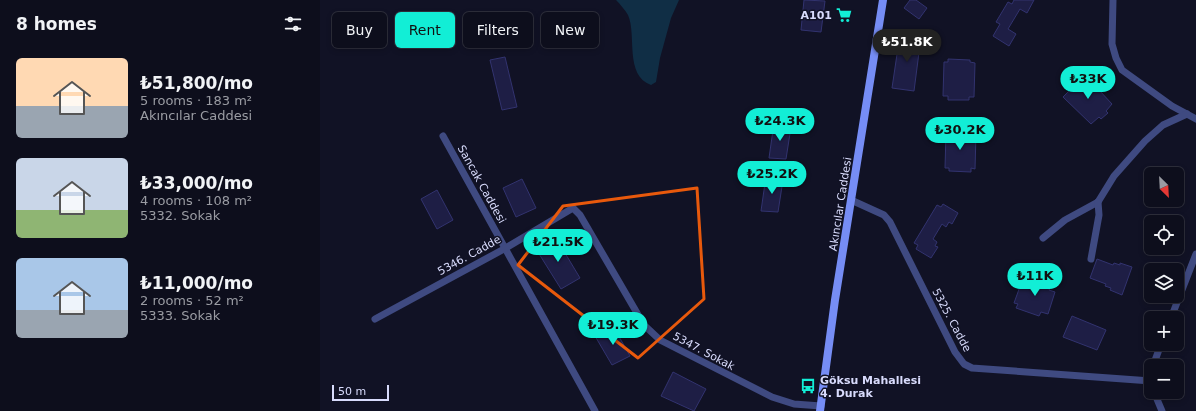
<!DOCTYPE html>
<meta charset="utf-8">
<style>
:root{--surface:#0d0e1c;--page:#1b1c29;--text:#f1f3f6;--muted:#9a9ca3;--line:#2d2e3b;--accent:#12eed6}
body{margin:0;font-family:"DejaVu Sans",sans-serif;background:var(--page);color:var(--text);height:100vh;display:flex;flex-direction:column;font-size:15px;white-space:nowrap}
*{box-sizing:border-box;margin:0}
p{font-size:13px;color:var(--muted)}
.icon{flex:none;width:22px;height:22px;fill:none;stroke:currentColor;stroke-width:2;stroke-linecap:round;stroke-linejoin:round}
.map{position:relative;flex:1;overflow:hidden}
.details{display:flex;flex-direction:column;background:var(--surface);width:320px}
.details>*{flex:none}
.top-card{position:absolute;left:12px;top:12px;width:380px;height:36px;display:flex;gap:8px}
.needle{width:26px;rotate:156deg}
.buttons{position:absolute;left:824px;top:167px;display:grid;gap:8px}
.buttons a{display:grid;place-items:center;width:40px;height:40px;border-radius:6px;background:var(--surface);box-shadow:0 2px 6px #0003,0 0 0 1px var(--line);font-size:20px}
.scale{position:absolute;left:12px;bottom:10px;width:57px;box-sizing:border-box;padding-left:4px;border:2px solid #d8dbfc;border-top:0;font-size:11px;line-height:14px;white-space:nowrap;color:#d8dbfc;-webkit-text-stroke:3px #111225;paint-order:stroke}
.price{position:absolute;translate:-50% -34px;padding:0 9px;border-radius:14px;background:var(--accent);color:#111;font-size:13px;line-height:26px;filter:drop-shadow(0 1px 2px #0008)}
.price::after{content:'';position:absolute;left:50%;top:24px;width:12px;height:9px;margin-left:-6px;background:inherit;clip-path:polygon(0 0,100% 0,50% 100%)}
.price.active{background:#222;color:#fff}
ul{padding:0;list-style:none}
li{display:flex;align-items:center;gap:12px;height:100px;padding:0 16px}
li span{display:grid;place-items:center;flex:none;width:112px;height:80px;border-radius:6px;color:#555}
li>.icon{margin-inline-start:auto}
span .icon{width:48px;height:48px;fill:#fffc;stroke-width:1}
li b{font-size:17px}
h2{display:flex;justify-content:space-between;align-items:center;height:48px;padding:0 16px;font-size:17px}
.pill{padding:0 14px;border-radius:6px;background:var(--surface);box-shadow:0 2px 6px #0003,0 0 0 1px var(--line);font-size:14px;line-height:36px}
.pill.active{background:var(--accent);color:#111}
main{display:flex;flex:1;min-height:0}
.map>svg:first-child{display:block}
.water{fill:#102e45}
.building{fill:#1e1e45;stroke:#32336f}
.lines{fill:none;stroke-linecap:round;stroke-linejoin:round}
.street{stroke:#3f4a81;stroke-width:7}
.secondary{stroke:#768df5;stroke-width:8}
.marked{fill:none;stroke:#e8590c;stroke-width:3;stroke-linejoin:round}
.labels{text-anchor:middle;stroke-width:3;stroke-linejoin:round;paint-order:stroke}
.poi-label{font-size:11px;font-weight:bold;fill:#d8dbfc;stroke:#111225;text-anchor:end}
.street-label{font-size:11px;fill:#d8dbfc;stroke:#111225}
</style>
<main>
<section class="details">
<h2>8 homes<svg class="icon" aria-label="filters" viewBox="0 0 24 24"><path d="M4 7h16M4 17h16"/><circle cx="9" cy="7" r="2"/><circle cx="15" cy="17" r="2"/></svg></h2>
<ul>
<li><span style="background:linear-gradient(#ffd9b3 60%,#9aa5b1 0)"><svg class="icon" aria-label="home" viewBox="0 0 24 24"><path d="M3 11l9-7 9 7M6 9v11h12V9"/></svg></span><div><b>₺51,800/mo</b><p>5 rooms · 183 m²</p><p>Akıncılar Caddesi</p></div></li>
<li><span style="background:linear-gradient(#c9d6e8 65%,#8fb573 0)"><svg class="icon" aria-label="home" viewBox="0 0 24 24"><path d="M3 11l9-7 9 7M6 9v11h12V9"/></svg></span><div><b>₺33,000/mo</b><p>4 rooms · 108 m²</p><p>5332. Sokak</p></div></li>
<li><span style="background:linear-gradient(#a9c7e8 65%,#9aa5b1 0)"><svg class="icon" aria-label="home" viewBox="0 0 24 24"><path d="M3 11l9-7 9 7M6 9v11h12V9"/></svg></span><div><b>₺11,000/mo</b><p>2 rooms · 52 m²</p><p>5333. Sokak</p></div></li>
</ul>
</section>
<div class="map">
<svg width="876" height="411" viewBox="0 0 876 411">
<rect width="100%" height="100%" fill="#111225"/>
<path class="water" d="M296,0H359L351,18L340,58L336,82L331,85C304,75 317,35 308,15C305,10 300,4 296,0Z"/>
<g class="building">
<path d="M484,0L505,1L501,32L481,30Z"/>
<path d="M590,0H596L607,8L599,19L584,8Z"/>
<path d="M694,0H714L707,13L700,9L688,29L696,34L689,46L673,36L680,24L676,22L688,2L692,4Z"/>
<path d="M580,34L601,37L594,91L572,88Z"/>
<path d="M185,57L197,107L182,110L170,60Z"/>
<path d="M628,59L650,60V62L655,63L654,97H649V100H628V96H623L624,62H628Z"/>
<path d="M765,75L792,104L786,111L788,113L781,119L779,117L771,124L743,97L752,88L751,86Z"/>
<path d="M454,123L471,127L466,159L449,158Z"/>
<path d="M630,130L652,131V134H656L655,169L651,168V172L629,171V168H625L626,133H630Z"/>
<path d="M446,176L463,180L458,212L441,211Z"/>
<path d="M202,179L216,208L196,217L183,188Z"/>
<path d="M117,190L133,220L117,229L101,199Z"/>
<path d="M623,204L638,213L632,224L629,222L626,227L622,224L613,239L617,242L615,246L618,247L611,258L596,249L598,245L594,243L617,205L621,207Z"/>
<path d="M236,238L260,278L241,289L216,249Z"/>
<path d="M777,259L793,265L794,263L800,265V263L812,267L802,295L790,290L791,288L785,286L786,284L770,278Z"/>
<path d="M708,277L731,285L729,290L735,292L728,314L721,312L719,316L696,308L698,304L694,303L702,281L706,282Z"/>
<path d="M752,316L786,330L777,350L743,337Z"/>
<path d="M293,326L310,356L292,365L275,336Z"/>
<path d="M353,372L386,389L374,411L341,396Z"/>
</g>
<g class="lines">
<g class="street">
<path d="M793,0L792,44L796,58L802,70L852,106L876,119"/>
<path d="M123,136L275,411"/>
<path d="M531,200L564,215L570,222L635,352L644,364L652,368L831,381"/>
<path d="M723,238L745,220L778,202L794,176L825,141L843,125L867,114"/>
<path d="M771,259L779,215L778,202"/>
<path d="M851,318L876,254"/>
<path d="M55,319L184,249L253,208L260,215L324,325L340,340L452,397L474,404L501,406"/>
<path d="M833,366L841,344"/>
<path d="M834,392L842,411"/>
</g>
<path class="secondary" d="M500,411L515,300L563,0"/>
</g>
<path class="marked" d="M377,188L384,299L318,358L198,265L243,206Z"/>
<defs>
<symbol id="supermarket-bare" viewBox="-9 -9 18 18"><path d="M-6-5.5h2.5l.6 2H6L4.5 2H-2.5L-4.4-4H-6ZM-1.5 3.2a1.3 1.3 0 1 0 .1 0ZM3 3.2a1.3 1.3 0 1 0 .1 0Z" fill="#12eed6" stroke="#111225" stroke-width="2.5" paint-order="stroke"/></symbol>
<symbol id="bus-bare" viewBox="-9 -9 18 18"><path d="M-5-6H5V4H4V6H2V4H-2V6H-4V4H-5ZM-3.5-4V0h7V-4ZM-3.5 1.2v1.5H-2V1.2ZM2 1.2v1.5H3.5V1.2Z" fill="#12eed6" stroke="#111225" stroke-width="2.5" paint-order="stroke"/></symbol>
</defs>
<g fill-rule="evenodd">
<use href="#supermarket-bare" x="513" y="4" width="22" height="22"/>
<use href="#bus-bare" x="477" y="375" width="22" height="22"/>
</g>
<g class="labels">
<g class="poi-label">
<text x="512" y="19">A101</text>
<text x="500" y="384" text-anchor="start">Göksu Mahallesi<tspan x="500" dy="13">4. Durak</tspan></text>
</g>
<g class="street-label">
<text transform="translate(162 184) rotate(61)" y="4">Sancak Caddesi</text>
<text transform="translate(520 204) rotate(-81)" y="4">Akıncılar Caddesi</text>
<text transform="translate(149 255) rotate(-29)" y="4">5346. Cadde</text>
<text transform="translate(632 320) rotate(62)" y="4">5325. Cadde</text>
<text transform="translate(384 351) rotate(28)" y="4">5347. Sokak</text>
</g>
</g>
</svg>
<div class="buttons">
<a><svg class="needle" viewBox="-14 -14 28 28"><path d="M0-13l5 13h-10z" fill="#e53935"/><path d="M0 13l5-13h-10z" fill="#9a9ca3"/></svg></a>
<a><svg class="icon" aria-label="locate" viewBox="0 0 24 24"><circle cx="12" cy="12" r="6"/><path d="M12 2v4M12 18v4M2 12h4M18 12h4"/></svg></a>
<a><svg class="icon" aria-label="layers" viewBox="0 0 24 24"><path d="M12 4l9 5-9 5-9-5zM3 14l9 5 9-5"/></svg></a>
<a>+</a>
<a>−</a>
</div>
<div class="scale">50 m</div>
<b class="price active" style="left:587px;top:63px">₺51.8K</b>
<b class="price" style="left:768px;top:100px">₺33K</b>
<b class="price" style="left:460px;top:142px">₺24.3K</b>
<b class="price" style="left:640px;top:151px">₺30.2K</b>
<b class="price" style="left:452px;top:195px">₺25.2K</b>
<b class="price" style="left:238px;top:263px">₺21.5K</b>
<b class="price" style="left:715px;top:297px">₺11K</b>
<b class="price" style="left:293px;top:346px">₺19.3K</b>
<div class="top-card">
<a class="pill">Buy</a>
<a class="pill active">Rent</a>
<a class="pill">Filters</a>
<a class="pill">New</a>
</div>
</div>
</main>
